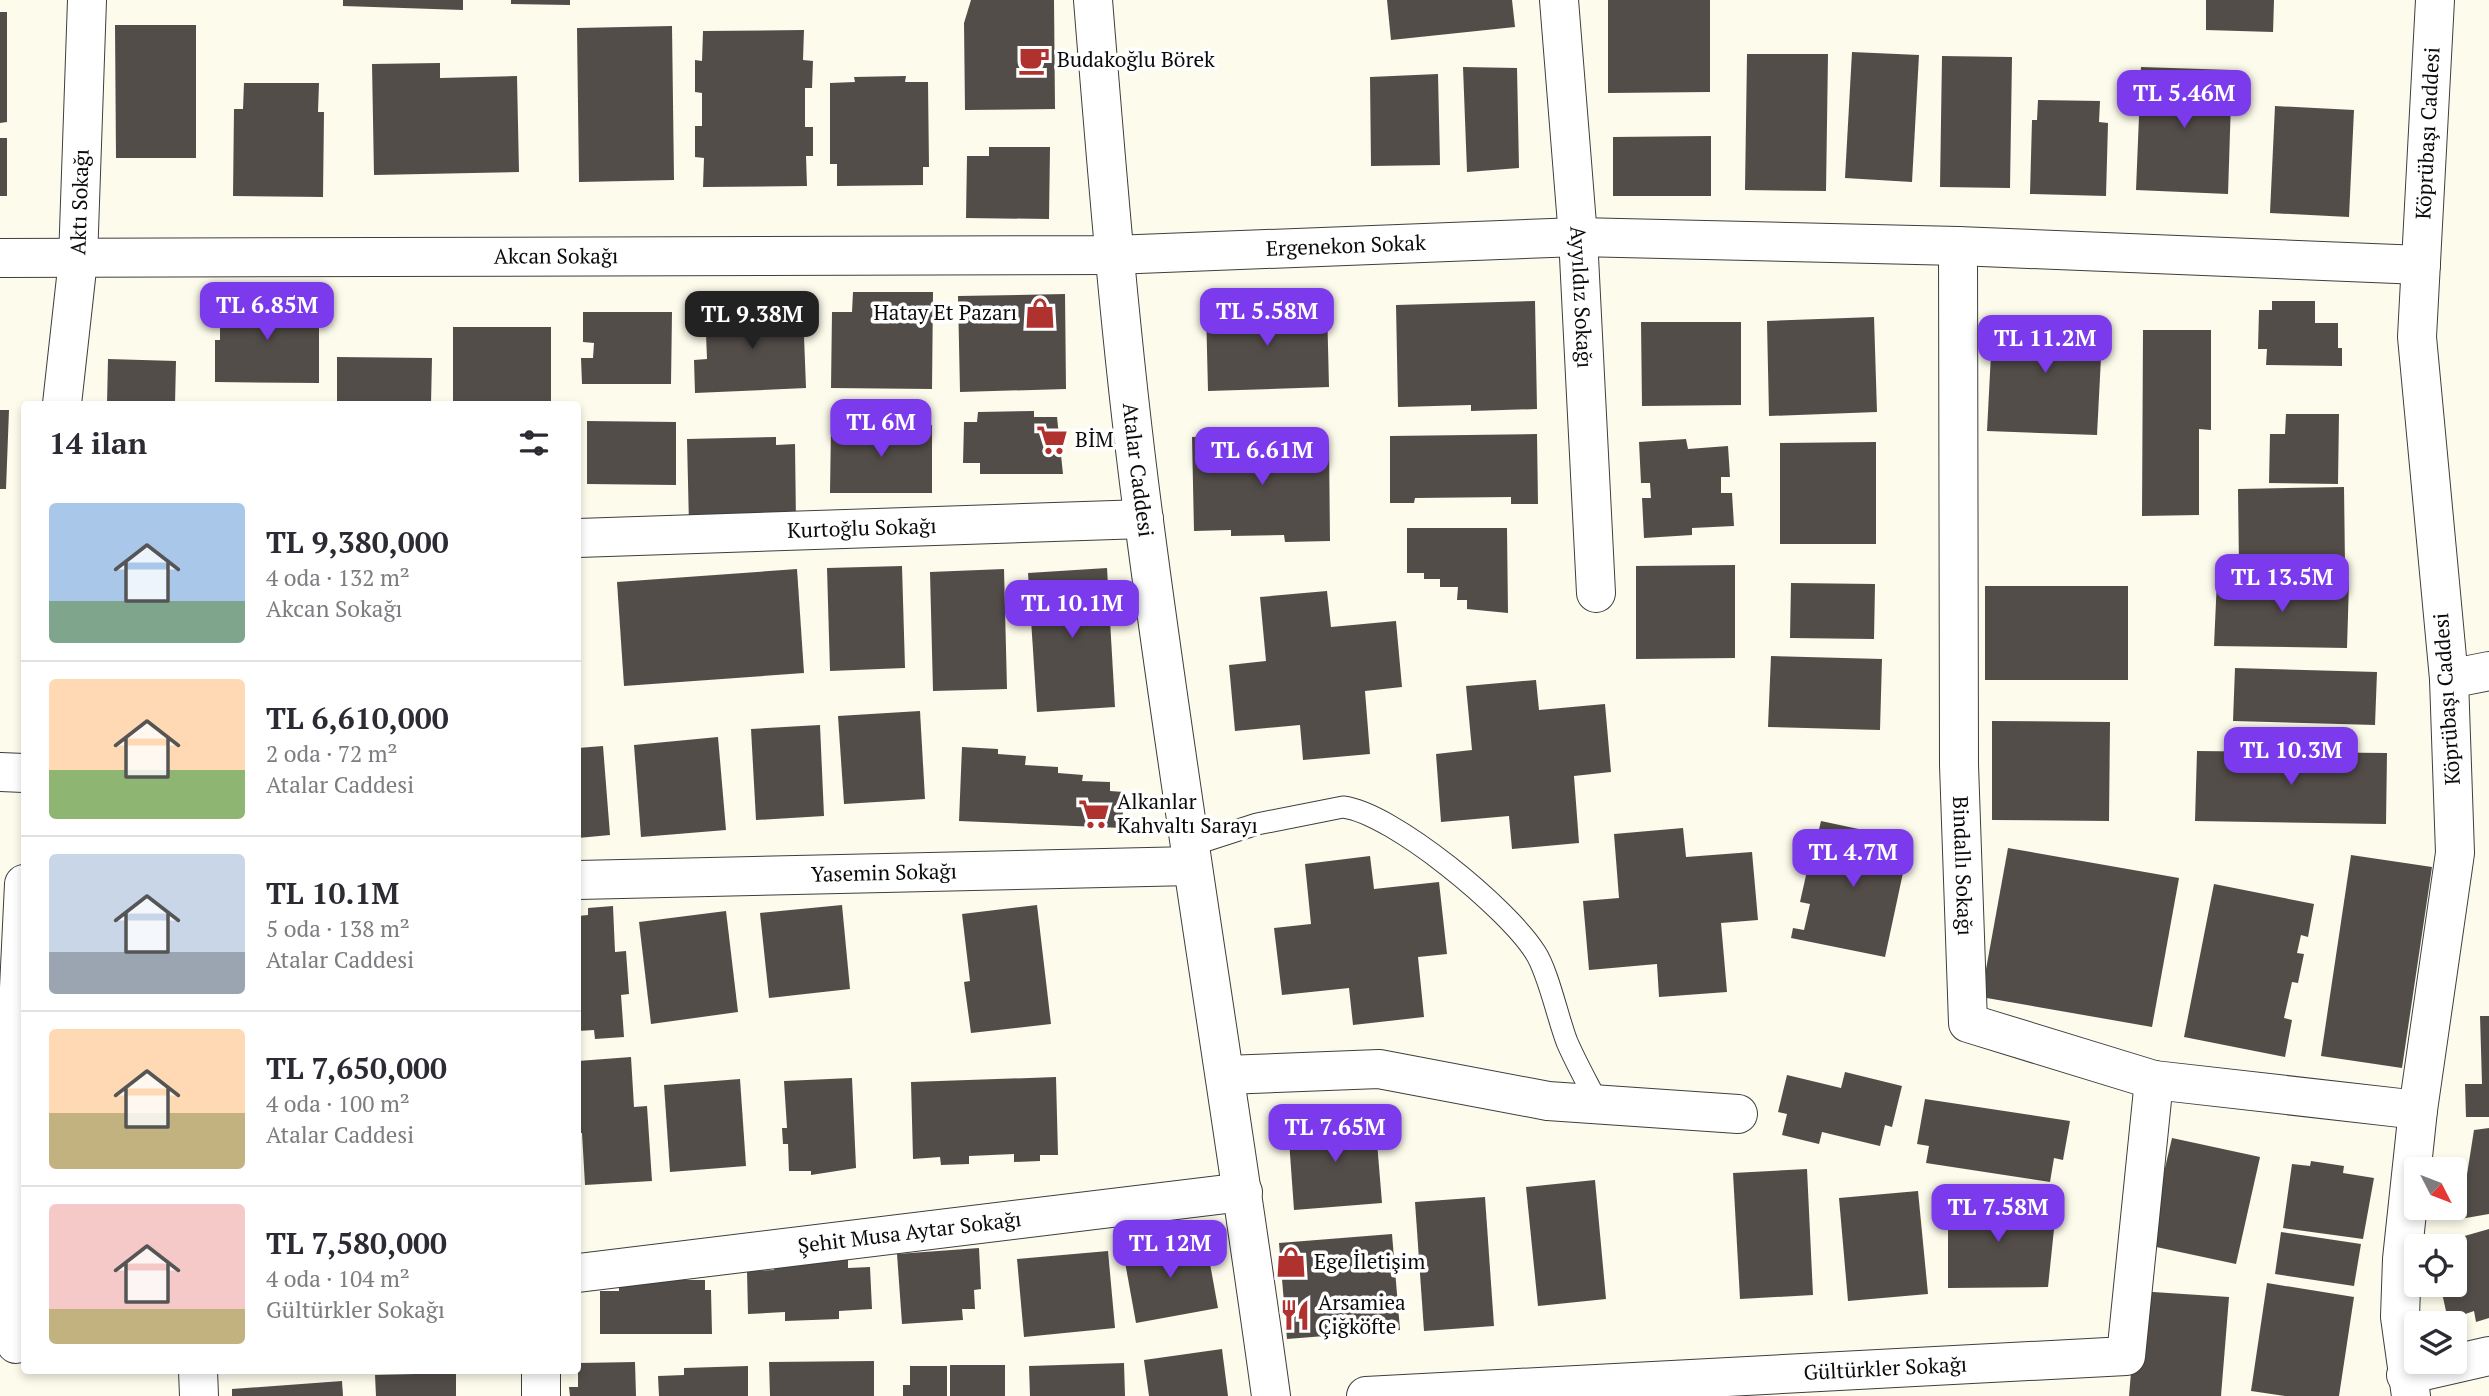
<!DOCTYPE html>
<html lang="tr">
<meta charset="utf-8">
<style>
:root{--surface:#fff;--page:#f7f7f7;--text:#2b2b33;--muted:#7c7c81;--line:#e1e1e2;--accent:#7c3aed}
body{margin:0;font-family:"PT Serif",serif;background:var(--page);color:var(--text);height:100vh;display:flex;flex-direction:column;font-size:26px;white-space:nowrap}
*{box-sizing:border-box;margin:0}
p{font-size:23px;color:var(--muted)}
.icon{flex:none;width:38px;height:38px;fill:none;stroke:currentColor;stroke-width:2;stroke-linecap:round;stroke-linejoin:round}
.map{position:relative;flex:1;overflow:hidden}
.panel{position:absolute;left:21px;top:401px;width:560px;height:973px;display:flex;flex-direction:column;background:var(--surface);border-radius:7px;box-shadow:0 4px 10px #0003}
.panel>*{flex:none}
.needle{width:46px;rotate:132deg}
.buttons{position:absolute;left:2404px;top:1157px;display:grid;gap:14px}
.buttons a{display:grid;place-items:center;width:63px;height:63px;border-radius:7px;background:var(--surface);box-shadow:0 4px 10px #0003;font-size:35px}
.price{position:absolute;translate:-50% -60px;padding:0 16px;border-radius:14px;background:var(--accent);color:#fff;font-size:23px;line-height:46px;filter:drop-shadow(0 2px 4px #0008)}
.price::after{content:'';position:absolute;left:50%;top:42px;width:21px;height:16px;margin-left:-10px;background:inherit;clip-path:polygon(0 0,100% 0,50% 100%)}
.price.selected{background:#222;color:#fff}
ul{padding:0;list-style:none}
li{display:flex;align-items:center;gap:21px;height:175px;padding:0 28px}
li+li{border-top:2px solid var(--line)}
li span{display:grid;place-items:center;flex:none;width:196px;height:140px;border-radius:7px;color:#555}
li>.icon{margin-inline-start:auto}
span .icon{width:84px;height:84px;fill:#fffc;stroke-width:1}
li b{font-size:30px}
h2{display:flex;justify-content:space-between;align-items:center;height:84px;padding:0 28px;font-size:30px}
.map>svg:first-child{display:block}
.building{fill:#534d49}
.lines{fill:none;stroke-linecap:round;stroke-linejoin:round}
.service-casing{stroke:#3e3e3e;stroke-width:23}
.minor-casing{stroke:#3e3e3e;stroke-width:40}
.tertiary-casing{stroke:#3e3e3e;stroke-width:40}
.service{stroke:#fff;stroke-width:21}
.minor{stroke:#fff;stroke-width:38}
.tertiary{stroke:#fff;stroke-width:38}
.labels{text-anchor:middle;stroke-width:7;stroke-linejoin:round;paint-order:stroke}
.poi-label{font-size:21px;fill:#0b0b0b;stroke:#fff;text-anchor:start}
.street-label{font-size:21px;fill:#0b0b0b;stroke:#fff}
</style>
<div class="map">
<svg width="2489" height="1396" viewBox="0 0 2489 1396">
<rect width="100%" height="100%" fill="#fdfbeb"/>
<g class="building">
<path d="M343,0H463V10L343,6Z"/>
<path d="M511,0H570V5L511,4Z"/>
<path d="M971,0H1054L1055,109L965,110L964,23Z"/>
<path d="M1387,0H1512L1515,27L1391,40Z"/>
<path d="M1608,0H1710V92L1608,93Z"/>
<path d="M2206,0H2274L2273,32L2206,30Z"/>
<path d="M0,12H7V122L0,123Z"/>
<path d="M115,25H196V158H116Z"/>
<path d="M672,26L674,180L579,182L577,28Z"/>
<path d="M804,30L803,60L813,61L812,88H805V127H813V156H806L807,186L703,187L704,158L695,157V126H702V93L695,92V60L702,61L703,31Z"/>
<path d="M1852,52L1919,55L1912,182L1845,178Z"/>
<path d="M1747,54H1828L1826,191L1745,190Z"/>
<path d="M1942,56L2012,57L2010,188L1940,187Z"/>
<path d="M440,63V78L517,76L519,172L374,175L372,64Z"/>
<path d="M1463,67L1517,68L1519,168L1467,172Z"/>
<path d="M2141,67L2232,70L2228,194L2136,190Z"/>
<path d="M1438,74L1440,165L1371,166L1370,77Z"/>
<path d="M906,76L905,82H928L929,167H923V185L837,186V164H830V83L855,82L854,77Z"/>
<path d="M244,83H319L318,112H324L323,197L233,196L234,109H243Z"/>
<path d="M2038,100L2100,101L2099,122L2108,123L2106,196L2030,194L2032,120H2037Z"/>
<path d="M2275,106L2354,110L2349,217L2270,213Z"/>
<path d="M1711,136V196H1613V137Z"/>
<rect x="0" y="138" width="7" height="58"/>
<path d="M989,147H1050L1049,219L966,218L967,156H989Z"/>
<path d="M853,292H933L932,389L831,388L832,312H852Z"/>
<path d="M1065,294L1066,389L960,392L958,296Z"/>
<path d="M220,300H314V328H319V383L215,382V340H220Z"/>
<path d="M1535,301L1537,409L1471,411V405L1398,407L1396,305Z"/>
<path d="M2272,301H2315V323H2338V348H2342V366L2266,365L2267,349H2258L2259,310H2272Z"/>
<path d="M1327,306L1329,387L1208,391L1206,309Z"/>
<path d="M754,307V312L803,310L806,388L695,393L694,360L707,359L705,309Z"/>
<path d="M583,312H672L671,384H582L581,358H593L594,343L583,342Z"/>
<path d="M1993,315L2103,319L2097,435L1987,431Z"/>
<path d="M1874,317L1877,412L1769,416L1767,321Z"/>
<path d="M1641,322H1741V405L1642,406Z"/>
<rect x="453" y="327" width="98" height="77"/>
<path d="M2143,330H2211V430L2199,429V515L2142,516Z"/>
<path d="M337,357L432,358L431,404H337Z"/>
<path d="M108,359L176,361L175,404H107Z"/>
<path d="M0,410H9L6,489H0Z"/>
<path d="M1034,411V417H1057L1063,474H980V463H963L964,422H977L978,412Z"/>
<path d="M2286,414H2339L2338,484L2269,483L2270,434H2285Z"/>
<path d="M587,421L676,422V485L587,484Z"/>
<path d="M932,425V493H830L831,426Z"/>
<path d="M1537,434L1538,504H1511V497L1415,498L1414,503H1390V436Z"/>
<path d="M1287,435V445L1329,444L1330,541L1285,542L1284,535L1231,536V530L1194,531L1192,437Z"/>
<path d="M776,437V445L795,444L796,523L689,525L687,439Z"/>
<path d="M1686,439L1688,449L1728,446L1730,477H1721V493H1732L1734,526L1692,528V535L1644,538L1642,498H1651L1650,483H1641L1639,442Z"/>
<path d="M1876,442V544H1780V443Z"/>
<path d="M2344,487L2345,565L2239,567L2238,489Z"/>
<path d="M1407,528H1507L1508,613L1467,609V600H1457L1458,587H1440V579H1424V573H1407Z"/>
<path d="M1735,565V658L1636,659V566Z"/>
<path d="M902,566L905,668L830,671L827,568Z"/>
<path d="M1107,568L1115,707L1037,712L1028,573Z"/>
<path d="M797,569L804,673L624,686L617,582Z"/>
<path d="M1004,569L1007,689L933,691L930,572Z"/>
<path d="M2217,579L2349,582L2347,648L2214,646Z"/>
<path d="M1791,583L1875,584L1874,639L1790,638Z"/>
<rect x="1985" y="586" width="143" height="94"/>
<path d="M1327,591L1331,627L1396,621L1402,687L1365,691L1370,754L1303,760L1300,725L1235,731L1229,665L1266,661L1260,597Z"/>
<path d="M1771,656L1882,659L1880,730L1768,727Z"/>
<path d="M2235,668L2377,672L2375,725L2233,721Z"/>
<path d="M1536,680L1539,710L1605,704L1611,772L1574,776L1579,843L1512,849L1509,816L1441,822L1436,754L1472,750L1466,686Z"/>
<path d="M920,711L925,799L844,804L838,716Z"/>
<path d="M1992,721L2110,722L2109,821L1992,820Z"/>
<path d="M820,725L824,816L756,820L751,729Z"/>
<path d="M718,737L726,830L641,837L634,745Z"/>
<path d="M603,746L610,835L578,838V748Z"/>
<path d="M962,747L998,749V754L1026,756L1025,765L1058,767V773L1083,775L1082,781L1110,782V791L1124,792L1122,828L959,821Z"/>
<path d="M2197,751L2387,753L2386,824L2195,821Z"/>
<path d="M1821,821L1910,840L1885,957L1791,938L1793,928L1804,930L1810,904L1800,902L1809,862L1818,864L1823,844L1816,842Z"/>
<path d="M1683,828L1686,857L1752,852L1758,920L1721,923L1727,992L1659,997L1657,964L1589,970L1583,901L1619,898L1614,834Z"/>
<path d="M2008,848L2179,878L2152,1027L1981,997Z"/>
<path d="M2351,855L2432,867L2402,1068L2321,1056Z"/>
<path d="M1370,856L1374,889L1439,882L1447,954L1418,957L1424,1017L1353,1025L1349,988L1282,995L1274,928L1311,924L1305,864Z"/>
<path d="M2214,884L2314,904L2308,937L2301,935L2297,953L2304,954L2298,983L2292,982L2284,1018L2292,1020L2285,1057L2184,1037Z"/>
<path d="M842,905L850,989L769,998L760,913Z"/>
<path d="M1037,905L1051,1024L971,1033L964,982L970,981L962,914Z"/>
<path d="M613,906L615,952L626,951L629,994L621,995L624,1037L595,1039L594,1030L578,1031V916L588,915V908Z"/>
<path d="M726,911L738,1012L651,1024L639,922Z"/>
<path d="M2480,1016H2489V1117H2466L2465,1084H2482Z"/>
<path d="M631,1057L634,1107L647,1106L652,1181L585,1185L582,1133H578V1061Z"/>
<path d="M1845,1072L1902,1086L1892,1127L1885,1125L1880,1146L1822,1132L1819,1144L1782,1135L1787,1114L1778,1112L1787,1075L1841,1088Z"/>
<path d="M1056,1077L1058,1155H1040V1161L1014,1162V1154L969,1156V1164L941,1165L940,1157L913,1159L911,1082Z"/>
<path d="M852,1078L856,1168L811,1175V1171H789L788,1144H783L782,1128H787L784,1081Z"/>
<path d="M740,1079L746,1166L670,1172L664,1085Z"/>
<path d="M1925,1099L2070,1121L2063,1160L2054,1158L2050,1182L1926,1163L1929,1146L1917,1144Z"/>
<path d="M1375,1118L1382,1203L1294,1210L1288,1126Z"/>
<path d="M2489,1128V1214L2460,1219L2474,1130Z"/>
<path d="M2172,1138L2260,1157L2236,1264L2147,1245Z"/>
<path d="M2311,1161L2344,1166L2343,1173L2374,1178L2363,1239L2283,1228L2292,1164L2310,1166Z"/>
<path d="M1807,1169L1813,1295L1740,1299L1733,1173Z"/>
<path d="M1595,1180L1606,1299L1538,1306L1526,1187Z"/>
<path d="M1918,1191L1928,1294L1848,1301L1839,1198Z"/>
<path d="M1948,1194L2056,1210L2048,1287L1948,1288Z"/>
<path d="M1485,1197L1494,1326L1424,1331L1415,1202Z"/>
<path d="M2489,1229V1318L2476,1322L2474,1311L2448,1320L2440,1284H2455V1246L2433,1245Z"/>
<path d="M2281,1232L2361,1244L2354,1286L2275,1274Z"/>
<path d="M1392,1234L1400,1330L1287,1339L1279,1243Z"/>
<path d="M1205,1236L1218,1308L1136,1323L1123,1251Z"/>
<path d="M979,1248L981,1289L974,1290L975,1309H962L963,1320L902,1324L897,1254Z"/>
<path d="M1108,1251L1115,1328L1024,1337L1017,1259Z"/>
<path d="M848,1259V1268L870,1267L872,1309L839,1311V1319L785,1321V1312L748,1314L747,1271L774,1270V1263Z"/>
<path d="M619,1280H705V1290H711L712,1334H600V1291H619Z"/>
<path d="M2267,1283L2354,1297L2339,1396H2285L2251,1391Z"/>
<path d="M2138,1291L2229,1297L2221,1396H2129Z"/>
<path d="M1222,1349L1228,1396H1149L1144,1360Z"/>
<path d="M874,1361V1396H770L769,1362Z"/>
<path d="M635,1362L636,1396H570L569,1387H578V1363Z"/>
<path d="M1124,1363L1125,1396H1030L1029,1366Z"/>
<rect x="950" y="1365" width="55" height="31"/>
<path d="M748,1366V1396H659L658,1376L684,1375V1368Z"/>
<path d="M910,1366H947V1396H903V1385H910Z"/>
<path d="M456,1373V1396H376L375,1375Z"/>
<path d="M342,1381L343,1396H232V1389Z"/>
</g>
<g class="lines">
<defs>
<path id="service" d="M1189,846L1257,824L1343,807C1393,813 1508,909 1535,952C1548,971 1558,1019 1567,1042C1576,1063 1588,1084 1598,1104"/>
<g id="minor">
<path id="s1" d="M1559,0L1578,237L1596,593"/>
<path id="s2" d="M1958,246L1959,765L1968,1023L2154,1080L2418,1110"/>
<path id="s3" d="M0,258L1113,255L1578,237L1958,246L2421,265"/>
<path id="s4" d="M62,404L78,260L87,0"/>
<path id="s5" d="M578,538L1144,519"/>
<path d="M2449,679L2489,671"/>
<path d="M0,772L24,773"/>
<path id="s6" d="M578,880L1192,866"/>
<path d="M1225,1075L1379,1069L1548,1101L1738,1114"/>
<path id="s7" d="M578,1273L1243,1192"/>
<path d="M16,1344L17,1030L24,884"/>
<path d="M198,1370L199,1396"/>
<path d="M2406,1375L2489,1356"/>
<path d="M541,1396V1370"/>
<path id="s8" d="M1366,1396L2126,1356L2154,1080"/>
<path id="s9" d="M2411,1396L2400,1317L2402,1259L2418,1110L2455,853L2449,679L2417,337L2435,0"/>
</g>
<g id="tertiary">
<path id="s10" d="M1093,0C1107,174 1121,348 1144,521C1182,813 1231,1104 1271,1396"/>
</g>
</defs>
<use href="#service" class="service-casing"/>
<use href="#minor" class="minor-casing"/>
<use href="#tertiary" class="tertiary-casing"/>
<use href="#service" class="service"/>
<use href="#minor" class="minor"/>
<use href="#tertiary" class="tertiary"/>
</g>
<defs>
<symbol id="cafe-bare" viewBox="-9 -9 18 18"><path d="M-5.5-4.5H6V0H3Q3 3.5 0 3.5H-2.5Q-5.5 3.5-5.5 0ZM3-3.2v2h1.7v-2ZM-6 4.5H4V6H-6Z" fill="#af322f" stroke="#fff" stroke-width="2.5" paint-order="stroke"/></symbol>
<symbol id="shop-bare" viewBox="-9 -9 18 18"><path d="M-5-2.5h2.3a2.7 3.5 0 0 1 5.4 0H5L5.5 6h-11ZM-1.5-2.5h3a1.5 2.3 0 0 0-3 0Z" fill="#af322f" stroke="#fff" stroke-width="2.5" paint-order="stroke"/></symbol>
<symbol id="supermarket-bare" viewBox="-9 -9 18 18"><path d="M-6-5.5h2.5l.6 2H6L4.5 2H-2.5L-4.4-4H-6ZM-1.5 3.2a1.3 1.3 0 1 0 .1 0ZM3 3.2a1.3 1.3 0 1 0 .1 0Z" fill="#af322f" stroke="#fff" stroke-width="2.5" paint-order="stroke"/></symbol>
<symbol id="restaurant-bare" viewBox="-9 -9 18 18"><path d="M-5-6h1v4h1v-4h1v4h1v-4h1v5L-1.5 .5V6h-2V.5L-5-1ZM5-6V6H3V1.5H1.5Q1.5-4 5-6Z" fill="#af322f" stroke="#fff" stroke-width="2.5" paint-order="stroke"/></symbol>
</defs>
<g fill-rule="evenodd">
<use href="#cafe-bare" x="1012" y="38" width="44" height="44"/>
<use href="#shop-bare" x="1018" y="291" width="44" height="44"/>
<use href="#supermarket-bare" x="1030" y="418" width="44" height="44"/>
<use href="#supermarket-bare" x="1072" y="792" width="44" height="44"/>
<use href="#shop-bare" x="1269" y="1240" width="44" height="44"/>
<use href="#restaurant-bare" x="1273" y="1293" width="44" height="44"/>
</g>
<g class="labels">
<g class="poi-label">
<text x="1057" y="67">Budakoğlu Börek</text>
<text x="1017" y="320" text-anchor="end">Hatay Et Pazarı</text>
<text x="1075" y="447">BİM</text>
<text x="1117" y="809">Alkanlar<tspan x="1117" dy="24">Kahvaltı Sarayı</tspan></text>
<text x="1314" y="1269">Ege İletişim</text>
<text x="1318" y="1310">Arsamiea<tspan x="1318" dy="24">Çiğköfte</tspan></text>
</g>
<g class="street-label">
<text dy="7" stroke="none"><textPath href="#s9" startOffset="1269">Köprübaşı Caddesi</textPath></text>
<text dy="7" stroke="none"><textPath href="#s4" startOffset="203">Aktı Sokağı</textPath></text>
<text dy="7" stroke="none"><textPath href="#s3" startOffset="1346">Ergenekon Sokak</textPath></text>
<text dy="7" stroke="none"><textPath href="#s3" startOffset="556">Akcan Sokağı</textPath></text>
<text dy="7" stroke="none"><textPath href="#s1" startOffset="298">Ayyıldız Sokağı</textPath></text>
<text dy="7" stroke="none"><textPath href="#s10" startOffset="472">Atalar Caddesi</textPath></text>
<text dy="7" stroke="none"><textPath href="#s5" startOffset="284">Kurtoğlu Sokağı</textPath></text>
<text transform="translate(2447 699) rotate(-94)" y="7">Köprübaşı Caddesi</text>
<text dy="7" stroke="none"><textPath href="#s2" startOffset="620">Bindallı Sokağı</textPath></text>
<text dy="7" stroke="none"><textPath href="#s6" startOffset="306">Yasemin Sokağı</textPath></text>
<text dy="7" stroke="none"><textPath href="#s7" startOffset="334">Şehit Musa Aytar Sokağı</textPath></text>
<text dy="7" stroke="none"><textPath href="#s8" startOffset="520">Gültürkler Sokağı</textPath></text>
</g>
</g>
</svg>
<div class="buttons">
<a><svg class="needle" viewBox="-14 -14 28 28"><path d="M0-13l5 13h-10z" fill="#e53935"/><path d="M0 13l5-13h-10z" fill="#7c7c81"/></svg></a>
<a><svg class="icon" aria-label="locate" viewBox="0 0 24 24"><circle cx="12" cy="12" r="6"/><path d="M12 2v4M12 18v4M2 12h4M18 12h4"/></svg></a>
<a><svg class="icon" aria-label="layers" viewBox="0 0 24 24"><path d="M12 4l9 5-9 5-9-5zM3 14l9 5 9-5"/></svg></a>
</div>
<b class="price" style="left:2184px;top:130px">TL 5.46M</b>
<b class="price" style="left:267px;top:342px">TL 6.85M</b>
<b class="price" style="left:1267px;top:348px">TL 5.58M</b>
<b class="price selected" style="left:752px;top:351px">TL 9.38M</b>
<b class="price" style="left:2045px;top:375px">TL 11.2M</b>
<b class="price" style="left:881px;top:459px">TL 6M</b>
<b class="price" style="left:1262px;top:487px">TL 6.61M</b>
<b class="price" style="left:2282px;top:614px">TL 13.5M</b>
<b class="price" style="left:1072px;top:640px">TL 10.1M</b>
<b class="price" style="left:2291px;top:787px">TL 10.3M</b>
<b class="price" style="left:1853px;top:889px">TL 4.7M</b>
<b class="price" style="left:1335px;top:1164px">TL 7.65M</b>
<b class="price" style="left:1998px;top:1244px">TL 7.58M</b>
<b class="price" style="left:1170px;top:1280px">TL 12M</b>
<section class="panel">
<h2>14 ilan<svg class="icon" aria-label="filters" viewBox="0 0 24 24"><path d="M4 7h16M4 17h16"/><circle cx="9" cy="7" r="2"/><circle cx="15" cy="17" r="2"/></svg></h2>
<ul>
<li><span style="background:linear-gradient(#a9c7e8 70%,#7fa58c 0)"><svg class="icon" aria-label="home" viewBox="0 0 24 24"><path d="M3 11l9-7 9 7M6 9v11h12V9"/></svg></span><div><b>TL 9,380,000</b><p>4 oda · 132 m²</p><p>Akcan Sokağı</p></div></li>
<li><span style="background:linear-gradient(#ffd9b3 65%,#8fb573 0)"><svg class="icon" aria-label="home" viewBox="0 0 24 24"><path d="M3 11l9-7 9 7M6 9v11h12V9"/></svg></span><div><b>TL 6,610,000</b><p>2 oda · 72 m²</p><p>Atalar Caddesi</p></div></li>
<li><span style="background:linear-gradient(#c9d6e8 70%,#9aa5b1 0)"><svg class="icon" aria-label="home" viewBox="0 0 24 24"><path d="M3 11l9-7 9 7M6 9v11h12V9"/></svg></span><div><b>TL 10.1M</b><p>5 oda · 138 m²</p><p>Atalar Caddesi</p></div></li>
<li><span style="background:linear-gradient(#ffd9b3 60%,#c2b280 0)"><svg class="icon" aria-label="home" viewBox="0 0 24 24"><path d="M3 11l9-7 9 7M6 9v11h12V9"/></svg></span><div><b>TL 7,650,000</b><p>4 oda · 100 m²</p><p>Atalar Caddesi</p></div></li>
<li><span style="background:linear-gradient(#f6c9c9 75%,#c2b280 0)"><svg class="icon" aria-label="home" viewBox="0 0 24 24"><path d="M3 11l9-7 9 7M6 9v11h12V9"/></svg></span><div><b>TL 7,580,000</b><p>4 oda · 104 m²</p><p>Gültürkler Sokağı</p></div></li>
</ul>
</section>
</div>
